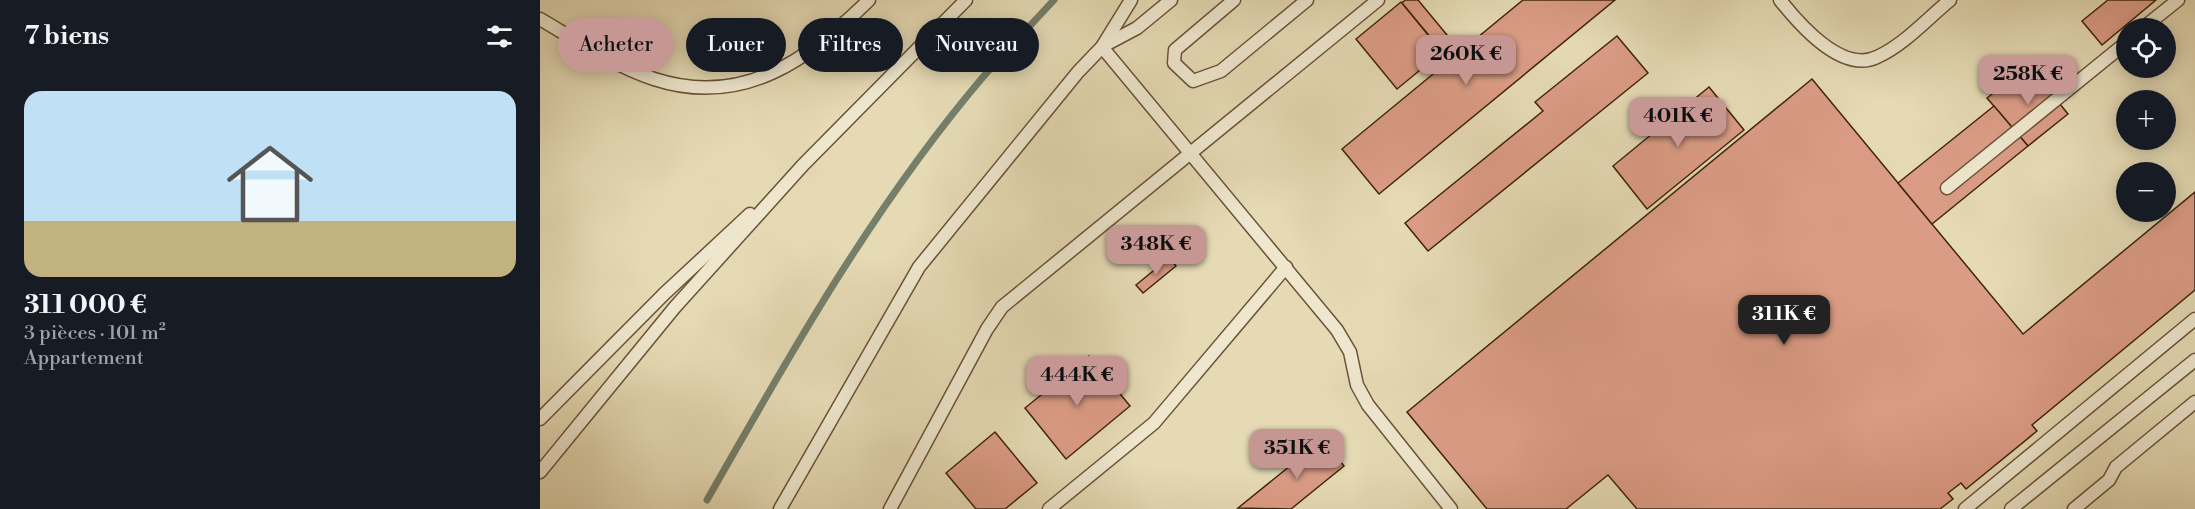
<!DOCTYPE html>
<html lang="fr">
<meta charset="utf-8">
<style>
:root{--surface:#171b24;--page:#20242c;--text:#f1f3f6;--muted:#9ea1a6;--line:#363941;--accent:#c59692}
body{margin:0;font-family:"Libre Bodoni",serif;background:var(--page);color:var(--text);height:100vh;display:flex;flex-direction:column;font-size:22px;white-space:nowrap}
*{box-sizing:border-box;margin:0}
p{font-size:20px;color:var(--muted)}
.icon{flex:none;width:33px;height:33px;fill:none;stroke:currentColor;stroke-width:2;stroke-linecap:round;stroke-linejoin:round}
.map{position:relative;flex:1;overflow:hidden}
.side{display:flex;flex-direction:column;background:var(--surface);width:540px}
.side>*{flex:none}
.top-card{position:absolute;left:18px;top:18px;width:570px;height:54px;display:flex;gap:12px}
.controls{position:absolute;left:1576px;top:18px;display:grid;gap:12px}
.controls a{display:grid;place-items:center;width:60px;height:60px;border-radius:50%;background:var(--surface);box-shadow:0 3px 15px #0003;font-size:30px}
.price{position:absolute;translate:-50% -51px;padding:0 14px;border-radius:12px;background:var(--accent);color:#111;font-size:20px;line-height:39px;filter:drop-shadow(0 2px 3px #0008)}
.price::after{content:'';position:absolute;left:50%;top:36px;width:18px;height:14px;margin-left:-9px;background:inherit;clip-path:polygon(0 0,100% 0,50% 100%)}
.price.on{background:#222;color:#fff}
ul{padding:0;list-style:none}
li{display:grid;align-content:center;gap:12px;height:318px;padding:0 24px}
li+li{border-top:2px solid var(--line)}
li span{display:grid;place-items:center;height:186px;border-radius:18px;color:#555}
li>.icon{margin-inline-start:auto}
span .icon{width:108px;height:108px;fill:#fffc;stroke-width:1}
li b{font-size:26px}
h2{display:flex;justify-content:space-between;align-items:center;height:72px;padding:0 24px;font-size:26px}
.pill{padding:0 21px;border-radius:27px;background:var(--surface);box-shadow:0 3px 15px #0003;font-size:21px;line-height:54px}
.pill.on{background:var(--accent);color:#111}
main{display:flex;flex:1;min-height:0}
.map>svg:first-child{display:block}
.lines{fill:none;stroke-linecap:round;stroke-linejoin:round}
.stream{stroke:#757f6a;stroke-width:7}
.building{fill:#db9c85;stroke:#41240e;stroke-width:1.5}
.service-casing{stroke:#6a5238;stroke-width:15}
.service{stroke:#eee7ce;stroke-width:12}
</style>
<main>
<section class="side">
<h2>7 biens<svg class="icon" aria-label="filters" viewBox="0 0 24 24"><path d="M4 7h16M4 17h16"/><circle cx="9" cy="7" r="2"/><circle cx="15" cy="17" r="2"/></svg></h2>
<ul>
<li><span style="background:linear-gradient(#bfe0f5 70%,#c2b280 0)"><svg class="icon" aria-label="home" viewBox="0 0 24 24"><path d="M3 11l9-7 9 7M6 9v11h12V9"/></svg></span><div><b>311 000 €</b><p>3 pièces · 101 m²</p><p>Appartement</p></div></li>
</ul>
</section>
<div class="map">
<svg width="1655" height="509" viewBox="0 0 1655 509">
<rect width="100%" height="100%" fill="#e5dab4"/>
<filter id="stains"><feTurbulence type="fractalNoise" baseFrequency=".00333" numOctaves="4"/><feColorMatrix values="0 0 0 0 .2 0 0 0 0 .09 0 0 0 0 .02 0 0 0 .5 -.17"/></filter>
<radialGradient id="worn" r=".72"><stop offset=".6" stop-color="#630" stop-opacity="0"/><stop offset="1" stop-color="#630" stop-opacity=".3"/></radialGradient>
<g class="lines">
<path class="stream" d="M167,500C250,354 334,205 443,77C466,51 490,26 514,0"/>
</g>
<g class="building">
<path d="M865,0H878L912,41L901,50L862,3Z"/>
<path d="M983,0H1075L839,194L802,149Z"/>
<path d="M1568,0H1616L1562,45L1542,21Z"/>
<path d="M861,2L902,52L857,89L816,39Z"/>
<path d="M1077,36L1108,73L888,251L865,223L1003,111L995,102Z"/>
<path d="M1488,65L1528,114L1488,146L1447,98Z"/>
<path d="M1272,79L1483,334L1655,192V290L1492,425L1497,431L1426,489L1421,483L1408,493L1413,499L1400,509H1097L1068,475L1026,509H947L867,412Z"/>
<path d="M1169,87L1204,130L1107,209L1073,166Z"/>
<path d="M1454,106L1488,146L1392,224L1358,183Z"/>
<path d="M629,258L636,266L603,293L596,285Z"/>
<path d="M549,356L590,406L526,459L485,408Z"/>
<path d="M455,432L497,483L465,509H436L406,473Z"/>
<path d="M782,440L804,466L751,509L698,508Z"/>
</g>
<g class="lines">
<defs>
<g id="service">
<path d="M694,0L635,50L634,63L653,81L681,71L767,0"/>
<path d="M1240,0C1259,24 1302,74 1337,57C1364,45 1388,18 1410,0"/>
<path d="M0,19C36,40 74,66 114,79C203,108 268,60 329,0"/>
<path d="M1603,28L1638,0"/>
<path d="M563,46L597,28L631,0"/>
<path d="M562,47L797,330L810,352L817,385L828,405L911,509"/>
<path d="M1407,188L1587,42"/>
<path d="M0,419L124,294L210,214"/>
<path d="M0,472L135,307L263,165L426,0"/>
<path d="M240,509L379,267L538,72L562,47L591,0"/>
<path d="M350,509L447,329L462,307L838,0"/>
<path d="M509,509L614,423L746,267"/>
<path d="M1425,509L1655,319"/>
<path d="M1471,509L1655,360"/>
<path d="M1534,509L1569,480L1576,467L1655,402"/>
</g>
</defs>
<use href="#service" class="service-casing"/>
<use href="#service" class="service"/>
</g>
<rect width="100%" height="100%" filter="url(#stains)"/>
<rect width="100%" height="100%" fill="url(#worn)"/>
</svg>
<div class="controls">
<a><svg class="icon" aria-label="locate" viewBox="0 0 24 24"><circle cx="12" cy="12" r="6"/><path d="M12 2v4M12 18v4M2 12h4M18 12h4"/></svg></a>
<a>+</a>
<a>−</a>
</div>
<b class="price" style="left:926px;top:86px">260K €</b>
<b class="price" style="left:1488px;top:106px">258K €</b>
<b class="price" style="left:1138px;top:148px">401K €</b>
<b class="price" style="left:616px;top:276px">348K €</b>
<b class="price on" style="left:1244px;top:346px">311K €</b>
<b class="price" style="left:537px;top:407px">444K €</b>
<b class="price" style="left:757px;top:480px">351K €</b>
<div class="top-card">
<a class="pill on">Acheter</a>
<a class="pill">Louer</a>
<a class="pill">Filtres</a>
<a class="pill">Nouveau</a>
</div>
</div>
</main>
